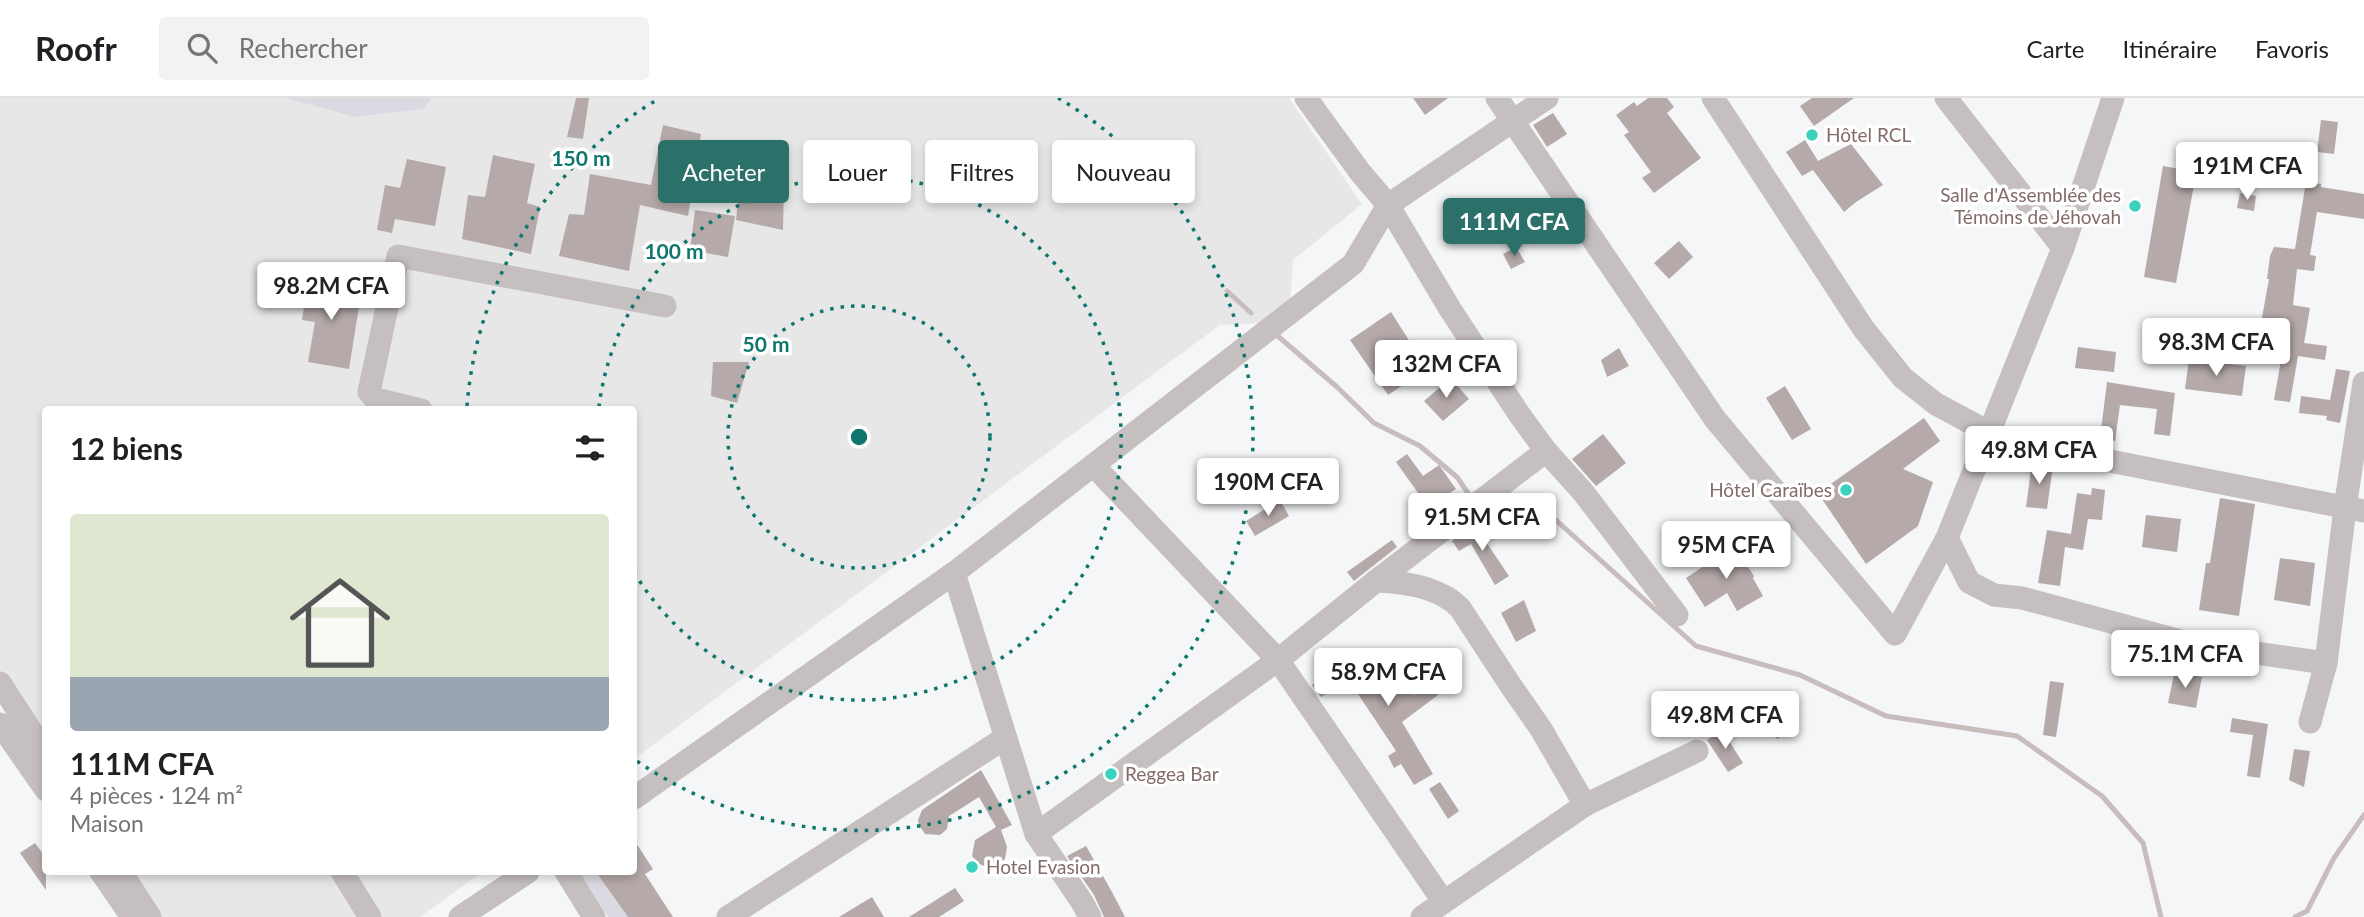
<!DOCTYPE html>
<html lang="fr">
<meta charset="utf-8">
<style>
:root{--surface:#fff;--page:#f2f2f2;--text:#202124;--muted:#757577;--line:#e0e0e0;--accent:#2c7169}
body{margin:0;font-family:Lato,sans-serif;background:var(--page);color:var(--text);height:100vh;display:flex;flex-direction:column;font-size:26px;white-space:nowrap}
*{box-sizing:border-box;margin:0}
p{font-size:23px;color:var(--muted)}
.icon{flex:none;width:38px;height:38px;fill:none;stroke:currentColor;stroke-width:2;stroke-linecap:round;stroke-linejoin:round}
.map{position:relative;flex:1;overflow:hidden}
.details{position:absolute;left:42px;top:308px;width:595px;height:469px;display:flex;flex-direction:column;background:var(--surface);border-radius:7px;box-shadow:0 4px 10px #0003}
.details>*{flex:none}
.banner{position:absolute;left:658px;top:42px;width:665px;height:63px;display:flex;gap:14px}
.price{position:absolute;translate:-50% -60px;padding:0 16px;border-radius:7px;background:#fff;color:#222;font-size:23px;line-height:46px;filter:drop-shadow(0 2px 4px #0008)}
.price::after{content:'';position:absolute;left:50%;top:42px;width:21px;height:16px;margin-left:-10px;background:inherit;clip-path:polygon(0 0,100% 0,50% 100%)}
.price.selected{background:var(--accent);color:#fff}
ul{padding:0;list-style:none}
li{display:grid;align-content:center;gap:14px;height:371px;padding:0 28px}
li+li{border-top:2px solid var(--line)}
li span{display:grid;place-items:center;height:217px;border-radius:7px;color:#555}
li>.icon{margin-inline-start:auto}
span .icon{width:126px;height:126px;fill:#fffc;stroke-width:1}
li b{font-size:30px}
h2{display:flex;justify-content:space-between;align-items:center;height:84px;padding:0 28px;font-size:30px}
.chip{padding:0 24px;border-radius:7px;background:var(--surface);box-shadow:0 4px 10px #0003;font-size:24px;line-height:63px}
.chip.selected{background:var(--accent);color:#fff}
header{display:flex;align-items:center;gap:42px;box-sizing:border-box;height:98px;padding:0 35px;background:var(--surface);border-bottom:2px solid var(--line)}
header strong{font-size:33px}
nav{display:flex;gap:38px;margin-inline-start:auto;font-size:24px}
.search{width:490px;height:63px;background:var(--page);display:flex;align-items:center;gap:18px;box-sizing:border-box;padding:0 24px;border-radius:7px;color:var(--muted);font-size:26px}
.map>svg:first-child{display:block}
.built{fill:#e8e7e8}
.green{fill:#dbd9e1}
.lines{fill:none;stroke-linecap:round;stroke-linejoin:round}
.stream{stroke:#c9bcbd;stroke-width:5}
.building{fill:#b5a9a9}
.minor{stroke:#c6bfbf;stroke-width:23}
.ring{fill:none;stroke:#0f766e;stroke-width:3.5;stroke-dasharray:3.5 7}
.poi-dot{fill:#3ad2bd;stroke:#fff;stroke-width:2.5}
.labels{text-anchor:middle;stroke-width:7;stroke-linejoin:round;paint-order:stroke}
.poi-label{font-size:19px;fill:#836b69;stroke:#fff;text-anchor:start}
.centre{fill:#0f766e;stroke:#fff;stroke-width:3.5}
.ring-label{font-size:21px;text-anchor:middle;font-weight:bold;fill:#0f766e;stroke:#fff;stroke-width:7;stroke-linejoin:round;paint-order:stroke}
</style>
<header>
<strong>Roofr</strong>
<div class="search"><svg class="icon" aria-label="search" viewBox="0 0 24 24"><circle cx="10" cy="10" r="6"/><path d="M15 15l6 6"/></svg>Rechercher</div>
<nav><a>Carte</a><a>Itinéraire</a><a>Favoris</a></nav>
</header>
<div class="map">
<svg width="2364" height="819" viewBox="0 0 2364 819">
<rect width="100%" height="100%" fill="#f5f6f7"/>
<g class="built">
<path d="M0,0H1289L1362,106L1293,162L1290,206L1265,225L1220,227L634,661V312H46L45,671L0,602Z"/>
<path d="M113,774H482L420,819H143Z"/>
</g>
<g class="green">
<path d="M286,0H431L424,11L355,19Z"/>
<path d="M579,774H596L628,819H608Z"/>
</g>
<g class="lines">
<g class="stream">
<path d="M1227,193L1251,215"/>
<path d="M1273,234L1337,289L1374,325L1420,348L1457,379L1472,401"/>
<path d="M1487,410L1529,398L1696,548L1800,577L1886,618L2017,638L2102,698L2143,745L2161,819"/>
<path d="M2295,819L2307,813L2334,760L2364,717"/>
</g>
</g>
<g class="building">
<path d="M576,0H589L583,41L567,39Z"/>
<path d="M1413,0H1448L1425,17Z"/>
<path d="M1648,0H1667L1674,9L1667,15L1701,60L1654,95L1642,80L1651,74L1624,37L1629,34L1616,17L1634,4L1637,8Z"/>
<path d="M1812,0H1854L1814,28L1800,8Z"/>
<path d="M1553,15L1567,36L1547,49L1533,27Z"/>
<path d="M2321,22L2338,24L2334,56L2317,54Z"/>
<path d="M663,27L701,36L688,118L640,107L629,173L559,158L569,116L584,117L590,76L651,87Z"/>
<path d="M1805,42L1818,63L1851,46L1883,87L1856,104L1844,114L1813,72L1802,78L1786,54Z"/>
<path d="M493,57L535,66L527,105L540,109L531,156L462,141L468,97L485,99Z"/>
<path d="M407,61L446,69L435,128L395,121L392,135L377,132L385,87L400,90Z"/>
<path d="M2163,68L2214,77L2211,90L2194,87L2176,185L2144,179Z"/>
<path d="M2306,84L2321,86V89L2364,96V121L2317,114L2310,157L2316,158L2314,173L2297,171L2293,207L2310,210L2304,245L2327,248L2325,262L2298,258L2290,304L2274,302L2282,256L2276,255L2277,250L2257,247L2269,181H2267L2270,158L2274,149L2295,151Z"/>
<path d="M740,85L784,88L783,132L736,122Z"/>
<path d="M2240,95L2256,98L2254,113L2237,110Z"/>
<path d="M695,112L735,118L728,159L690,152Z"/>
<path d="M1679,143L1693,159L1669,181L1654,165Z"/>
<path d="M1516,149L1525,164L1511,171L1503,156Z"/>
<path d="M310,170L323,172L321,190L361,196L349,271L308,264L315,224L302,222Z"/>
<path d="M1391,214L1410,244L1388,259L1406,285L1388,297L1350,242Z"/>
<path d="M2078,249L2116,254L2114,274L2075,270Z"/>
<path d="M1619,250L1629,268L1607,279L1601,262Z"/>
<path d="M2189,261L2246,268L2242,298L2185,291Z"/>
<path d="M713,264H749L737,305L711,298Z"/>
<path d="M2336,271L2350,273L2340,325L2326,322L2327,318L2299,315L2301,298L2330,302Z"/>
<path d="M1446,284L1450,288L1454,284L1469,301L1443,323L1424,303Z"/>
<path d="M2107,284L2175,295L2170,338L2154,336L2157,311L2120,307L2115,343L2100,340Z"/>
<path d="M1785,288L1811,331L1792,342L1766,300Z"/>
<path d="M1924,320L1940,343L1903,371L1933,384L1918,428L1866,466L1818,395Z"/>
<path d="M1603,336L1626,365L1596,388L1572,361Z"/>
<path d="M1407,356L1423,378L1439,367L1456,391L1444,399L1450,408L1436,420L1396,364Z"/>
<path d="M2032,364L2053,367L2047,411L2026,409Z"/>
<path d="M2092,390L2105,392L2102,422L2088,421L2083,452L2065,449L2060,488L2038,485L2047,432L2071,436L2077,395L2091,397Z"/>
<path d="M2220,400L2255,406L2239,518L2199,512L2206,465H2210Z"/>
<path d="M1280,402L1289,418L1255,438L1246,423Z"/>
<path d="M2146,417L2181,421L2177,454L2142,449Z"/>
<path d="M1474,426L1509,478L1495,487L1471,446L1459,453L1452,443Z"/>
<path d="M1392,442L1397,449L1354,483L1347,474Z"/>
<path d="M1734,448L1754,478L1753,480L1763,498L1737,513L1727,495L1705,509L1686,480Z"/>
<path d="M2280,460L2315,465L2310,508L2274,502Z"/>
<path d="M1524,502L1536,533L1516,544L1501,515Z"/>
<path d="M1390,556L1414,597L1429,586L1438,597L1402,624L1433,676L1414,687L1401,666L1394,670L1388,658L1396,653L1348,581L1321,599L1312,587L1344,565L1353,577Z"/>
<path d="M2180,575L2202,579L2196,610L2168,605L2174,576Z"/>
<path d="M2050,583L2064,585L2056,639L2043,637Z"/>
<path d="M1753,604L1788,628L1778,641L1744,617Z"/>
<path d="M2232,620L2268,626L2260,680L2247,678L2253,637L2230,634Z"/>
<path d="M1722,632L1743,665L1728,674L1707,642Z"/>
<path d="M2294,651L2310,653L2304,689L2289,682Z"/>
<path d="M981,672L1012,727L1001,732L1007,749L1005,761L996,769L990,770L979,766L972,758L975,742L996,729L979,699L949,718L947,731L940,737L925,736L919,727L918,722L922,712Z"/>
<path d="M1440,684L1459,713L1448,721L1429,691Z"/>
<path d="M634,742L653,771L645,776L673,819H628L596,774H634Z"/>
<path d="M35,745L46,760V792L20,755Z"/>
<path d="M1086,748L1112,794L1125,819H1104L1094,797L1067,758Z"/>
<path d="M955,790L964,803L939,819H909Z"/>
<path d="M872,799L884,819H839Z"/>
</g>
<g class="lines">
<g class="minor">
<path d="M1306,0L1360,74L1388,107L1450,211L1519,316L1546,353L1583,394L1677,517"/>
<path d="M1497,0L1715,321L1895,536L1947,440L2063,150L2113,0"/>
<path d="M1713,0L1863,230L1903,280L1936,306L2003,342L2364,413"/>
<path d="M1946,0L2063,150"/>
<path d="M421,312L375,301L369,294L398,158L665,208"/>
<path d="M1094,368L1278,562L1443,803"/>
<path d="M1947,440L1969,484L1994,497L2022,500L2192,546L2326,565L2345,410L2364,285"/>
<path d="M954,475L1036,736L1082,804L1090,819"/>
<path d="M1376,483L1546,353"/>
<path d="M0,585L46,656"/>
<path d="M2310,624L2326,565"/>
<path d="M0,626L46,692"/>
<path d="M634,700L954,475L1353,166L1388,107L1547,0"/>
<path d="M1036,736L1278,562L1376,483C1405,484 1440,489 1460,510L1511,588L1541,631L1585,707"/>
<path d="M101,774L132,819"/>
<path d="M121,774L150,819"/>
<path d="M342,774L370,819"/>
<path d="M566,774L594,819"/>
<path d="M460,819L528,774"/>
<path d="M728,819L1005,640"/>
<path d="M1422,819L1585,707L1697,653"/>
</g>
</g>
<g class="ring">
<circle cx="859" cy="339" r="131"/>
<path d="M599 309A262 262 0 1 1 634 474"/>
<path d="M467 308A393 393 0 0 1 660 0M1058 0A393 393 0 1 1 634 661"/>
</g>
<g class="poi-dot">
<circle cx="1812" cy="37" r="7"/>
<circle cx="2135" cy="108" r="7"/>
<circle cx="1846" cy="392" r="7"/>
<circle cx="1111" cy="676" r="7"/>
<circle cx="972" cy="769" r="7"/>
</g>
<g class="labels">
<g class="poi-label">
<text x="1826" y="44">Hôtel RCL</text>
<text x="2121" y="104" text-anchor="end">Salle d'Assemblée des<tspan x="2121" dy="22">Témoins de Jéhovah</tspan></text>
<text x="1832" y="399" text-anchor="end">Hôtel Caraïbes</text>
<text x="1125" y="683">Reggea Bar</text>
<text x="986" y="776">Hotel Evasion</text>
</g>
</g>
<circle cx="859" cy="339" r="10" class="centre"/>
<g class="ring-label">
<text x="581" y="68">150 m</text>
<text x="674" y="161">100 m</text>
<text x="766" y="254">50 m</text>
</g>
</svg>
<b class="price" style="left:2247px;top:104px">191M CFA</b>
<b class="price selected" style="left:1514px;top:160px">111M CFA</b>
<b class="price" style="left:331px;top:224px">98.2M CFA</b>
<b class="price" style="left:2216px;top:280px">98.3M CFA</b>
<b class="price" style="left:1446px;top:302px">132M CFA</b>
<b class="price" style="left:2039px;top:388px">49.8M CFA</b>
<b class="price" style="left:1268px;top:420px">190M CFA</b>
<b class="price" style="left:1482px;top:455px">91.5M CFA</b>
<b class="price" style="left:1726px;top:483px">95M CFA</b>
<b class="price" style="left:2185px;top:592px">75.1M CFA</b>
<b class="price" style="left:1388px;top:610px">58.9M CFA</b>
<b class="price" style="left:1725px;top:653px">49.8M CFA</b>
<div class="banner">
<a class="chip selected">Acheter</a>
<a class="chip">Louer</a>
<a class="chip">Filtres</a>
<a class="chip">Nouveau</a>
</div>
<section class="details">
<h2>12 biens<svg class="icon" aria-label="filters" viewBox="0 0 24 24"><path d="M4 7h16M4 17h16"/><circle cx="9" cy="7" r="2"/><circle cx="15" cy="17" r="2"/></svg></h2>
<ul>
<li><span style="background:linear-gradient(#dfe7d0 75%,#9aa5b1 0)"><svg class="icon" aria-label="home" viewBox="0 0 24 24"><path d="M3 11l9-7 9 7M6 9v11h12V9"/></svg></span><div><b>111M CFA</b><p>4 pièces · 124 m²</p><p>Maison</p></div></li>
</ul>
</section>
</div>
